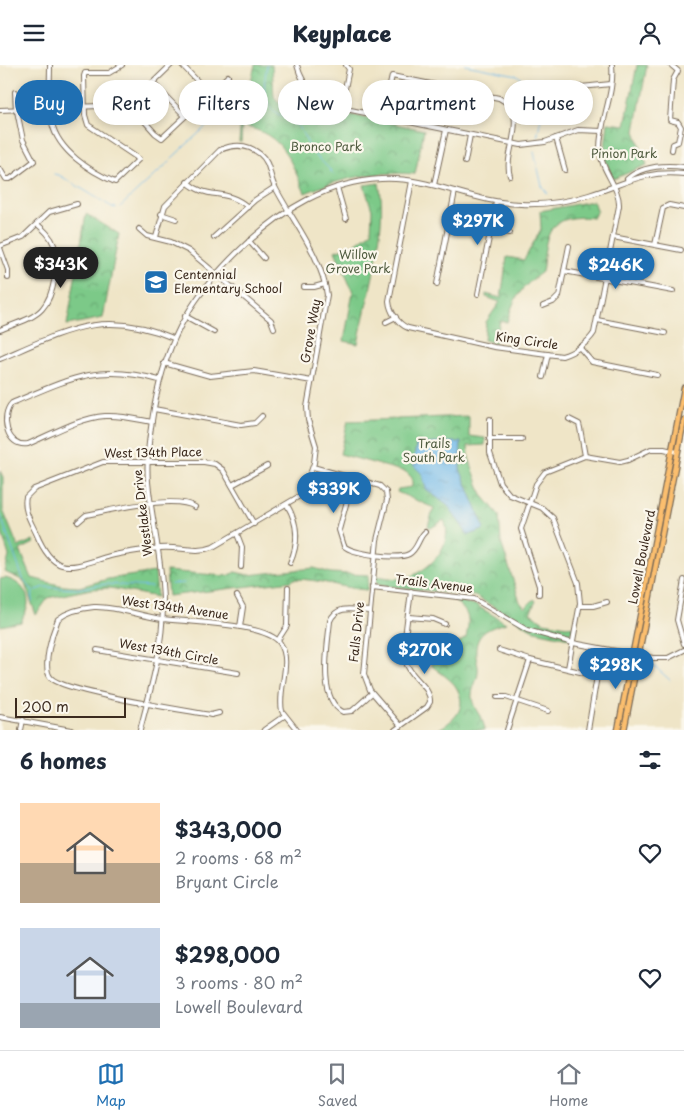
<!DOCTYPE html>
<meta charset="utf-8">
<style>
:root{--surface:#fff;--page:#f2f2f3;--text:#1f2937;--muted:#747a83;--line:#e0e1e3;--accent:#1f6fb2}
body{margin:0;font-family:"Playpen Sans",sans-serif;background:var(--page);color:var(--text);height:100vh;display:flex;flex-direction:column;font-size:19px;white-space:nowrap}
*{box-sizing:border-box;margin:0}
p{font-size:16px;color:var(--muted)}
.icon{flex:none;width:28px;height:28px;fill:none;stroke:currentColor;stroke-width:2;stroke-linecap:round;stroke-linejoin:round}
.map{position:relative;height:665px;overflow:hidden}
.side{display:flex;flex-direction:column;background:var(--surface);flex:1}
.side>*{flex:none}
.hud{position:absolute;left:15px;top:15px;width:655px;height:45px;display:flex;gap:10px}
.scale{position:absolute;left:15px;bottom:12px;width:111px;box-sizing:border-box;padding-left:5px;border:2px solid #3b2a1e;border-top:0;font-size:14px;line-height:18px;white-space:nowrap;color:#3b2a1e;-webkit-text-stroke:4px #fbf7ec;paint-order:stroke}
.price{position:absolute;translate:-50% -42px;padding:0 11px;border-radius:18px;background:var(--accent);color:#fff;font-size:16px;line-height:32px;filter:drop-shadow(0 1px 2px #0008)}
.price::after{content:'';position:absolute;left:50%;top:30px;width:15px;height:11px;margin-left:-8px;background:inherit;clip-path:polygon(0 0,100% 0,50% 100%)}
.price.active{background:#222;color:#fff}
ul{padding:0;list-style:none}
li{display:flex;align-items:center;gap:15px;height:125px;padding:0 20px}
li span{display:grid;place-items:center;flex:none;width:140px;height:100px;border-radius:0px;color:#555}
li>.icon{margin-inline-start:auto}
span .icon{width:60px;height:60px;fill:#fffc;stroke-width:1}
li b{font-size:21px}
h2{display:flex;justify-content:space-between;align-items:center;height:60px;padding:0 20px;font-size:21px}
.chip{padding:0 18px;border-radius:22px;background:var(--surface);box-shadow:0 2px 8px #0003;font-size:18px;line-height:45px}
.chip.active{background:var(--accent);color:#fff}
header{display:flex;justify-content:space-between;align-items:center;height:65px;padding:0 20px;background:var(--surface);font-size:22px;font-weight:800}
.tab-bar{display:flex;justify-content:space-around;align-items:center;height:70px;border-top:1px solid var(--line);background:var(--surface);font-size:14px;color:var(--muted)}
.tab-bar a{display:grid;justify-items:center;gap:2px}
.tab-bar .active{color:var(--accent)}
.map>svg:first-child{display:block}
.park{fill:url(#park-crowns);stroke:#5b7a53}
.pitch{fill:#7bc988;stroke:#5b7a53}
.water{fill:url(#water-ripples);stroke:#567284}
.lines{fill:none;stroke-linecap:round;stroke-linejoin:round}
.stream{stroke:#72baea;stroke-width:1}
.minor-casing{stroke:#7a6b59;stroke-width:6}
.major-casing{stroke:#7a6b59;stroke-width:7}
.minor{stroke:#fff;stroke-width:4}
.major{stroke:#fbbe6e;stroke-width:4.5}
.labels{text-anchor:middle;stroke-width:4.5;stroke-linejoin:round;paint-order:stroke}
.park-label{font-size:12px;fill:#4e5a3e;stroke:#fbf7ec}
.poi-label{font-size:12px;fill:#3b2a1e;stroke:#fbf7ec;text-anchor:start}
.street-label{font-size:12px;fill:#3b2a1e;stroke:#fbf7ec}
</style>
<header><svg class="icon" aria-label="menu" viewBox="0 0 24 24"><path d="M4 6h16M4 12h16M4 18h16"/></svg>Keyplace<svg class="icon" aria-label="person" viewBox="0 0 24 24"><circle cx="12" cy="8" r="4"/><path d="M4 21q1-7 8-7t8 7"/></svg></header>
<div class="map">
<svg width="684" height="665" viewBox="0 0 684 665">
<defs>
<pattern id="park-crowns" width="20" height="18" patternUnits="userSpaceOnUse" patternTransform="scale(1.25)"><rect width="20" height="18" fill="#7bc988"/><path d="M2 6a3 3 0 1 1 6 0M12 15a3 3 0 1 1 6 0" fill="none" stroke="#66a36f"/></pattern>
<pattern id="water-ripples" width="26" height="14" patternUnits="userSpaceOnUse" patternTransform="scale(1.25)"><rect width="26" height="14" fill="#72baea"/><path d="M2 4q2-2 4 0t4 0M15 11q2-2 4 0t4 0" fill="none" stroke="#5f97bd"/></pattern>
</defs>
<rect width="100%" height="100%" fill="#fbf7ec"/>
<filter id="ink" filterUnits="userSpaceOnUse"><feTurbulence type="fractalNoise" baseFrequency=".02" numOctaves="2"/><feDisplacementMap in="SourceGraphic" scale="10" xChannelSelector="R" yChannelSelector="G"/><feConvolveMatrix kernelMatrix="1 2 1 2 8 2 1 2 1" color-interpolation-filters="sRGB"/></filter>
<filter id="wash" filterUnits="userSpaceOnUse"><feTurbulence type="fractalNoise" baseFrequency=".0096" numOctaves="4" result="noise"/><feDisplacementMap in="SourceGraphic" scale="20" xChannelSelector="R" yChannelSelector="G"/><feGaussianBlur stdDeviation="1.12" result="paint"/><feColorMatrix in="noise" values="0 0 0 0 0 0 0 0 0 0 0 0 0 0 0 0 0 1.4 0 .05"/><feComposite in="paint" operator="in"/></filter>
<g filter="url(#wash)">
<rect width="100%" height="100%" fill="#efe5c7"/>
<g class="park">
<path d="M255,0H272L274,32L299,57L321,40L333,46L424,65L415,109C375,106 342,113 305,128C289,94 284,69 242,61L241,77H239L240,64L237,60L217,59L213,53L251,16Z"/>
<path d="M637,0H647L635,66L647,100L613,114L604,91L608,58L625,60Z"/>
<path d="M379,118C389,163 367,232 358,279L344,276L353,227L335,186L355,179L371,167L372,145L364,120Z"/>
<path d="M593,136L597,146L593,153C579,151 556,152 549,169C544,179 544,196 542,207C521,223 514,232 507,257L500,256L495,278L484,275L486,257L500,237L486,232V229L501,233L507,192L524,195L541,164L540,146Z"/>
<path d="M86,149L119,169L103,253L67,260Z"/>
<path d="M469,351V371L485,373V380L468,381L469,393L482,430L499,450L501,477L520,537L525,543L534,534L536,536L530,548L544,557L573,562L569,573L535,566L475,531L379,520L376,516V511C385,512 396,515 404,513C428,508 455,480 444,455L431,463L428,461L434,443L397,427L398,424L412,422V413L406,407L340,389L348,356Z"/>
<path d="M0,406L3,412V445L18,482L33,475L34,478L20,485L32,513L63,521L79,522L108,514L155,507L157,532L110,523L91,524L48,533L36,550L24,516L5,507L9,491L0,462Z"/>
<path d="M314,503L331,508L369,510L367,525C341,523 320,514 294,514L292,516L168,531L166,506L228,511L235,507L248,510Z"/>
<path d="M453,535L476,540L506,558C488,563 474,568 476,591C476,596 479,601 478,607C478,615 471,624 472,633C474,647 483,650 485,665H437C454,656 469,643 456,622C453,616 438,606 432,601V586L451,582L466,573C470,553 470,548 453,535Z"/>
</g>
<path class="pitch" d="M5,513C20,516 33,530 26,546C24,551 22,552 22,557L0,561V514Z"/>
<path class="water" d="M446,377H461L460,404L484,462L483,465L468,470L448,441L426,424L422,409L413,400L416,380Z"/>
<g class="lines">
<g class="stream">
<path d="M267,0C264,18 260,37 278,49C286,54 294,56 300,64C304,70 307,78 311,85C317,94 328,100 334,110"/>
<path d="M465,0L517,10L524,16L539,41L541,52L537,74"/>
<path d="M534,87L542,121L548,129"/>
<path d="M172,93L253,18"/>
<path d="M54,109L59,110L112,142L116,143"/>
<path d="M120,142L170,96"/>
<path d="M0,449L23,514L33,526L44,522L76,524L106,519L151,522"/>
<path d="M171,519L184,518"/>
<path d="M32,537L33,527"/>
<path d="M654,601L670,615"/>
</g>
</g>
</g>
<g filter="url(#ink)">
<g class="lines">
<defs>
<g id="minor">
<path d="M50,0C50,19 48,40 52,58C58,86 91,107 115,117L139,94L88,60L85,50L84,11L85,8H109L122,0"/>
<path d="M182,0L209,28"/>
<path d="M297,0C303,23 319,37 341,43L521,80L545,77L578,65L602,66"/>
<path d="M671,0L678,6L673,15L670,55L678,57L681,62L678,77L673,79L672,85"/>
<path d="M153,18L185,51"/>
<path d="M561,24L611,19"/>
<path d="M15,27L16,46"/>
<path d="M129,39L155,68L162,73L228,11"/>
<path d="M341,43L349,4L346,0"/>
<path d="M0,45L124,40L138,32L171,0"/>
<path d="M383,52L392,11L499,33C532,49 502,87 510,111"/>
<path d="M556,73L565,105"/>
<path d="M465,97L470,70"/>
<path d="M0,104L6,114H10L34,96L23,75L17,46"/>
<path d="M627,114C642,101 666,100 684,102"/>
<path d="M412,116L389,236C390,247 398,259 408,263L494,282L562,291C573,288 588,278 594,268L619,141C620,122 601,106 600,86C599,57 615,29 612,0"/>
<path d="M187,117C209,136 224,122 248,142"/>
<path d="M434,120L446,65"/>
<path d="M337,122L346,154"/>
<path d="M161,149L176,154"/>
<path d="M139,164L147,171L171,177L189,186L271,255L274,263"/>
<path d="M491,164L510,168"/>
<path d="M156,172L165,141L220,85C234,79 248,79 260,89C270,97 269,109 274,120C291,154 322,191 327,230L307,342L308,355L316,381L314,398L303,429L213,482C195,489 179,481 160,483C143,485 126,487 110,491C72,502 55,514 36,468C31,457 23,445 26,432L34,424L103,397H204L215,399L223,405L254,459"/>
<path d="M214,172L255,135L275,122"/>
<path d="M613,172L681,185"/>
<path d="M249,176L264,193"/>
<path d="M655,180L663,143L669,140L684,143"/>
<path d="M0,181L23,172L49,147L77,139"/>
<path d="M0,183L8,205V213"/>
<path d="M564,206L673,226"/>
<path d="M437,219L455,126"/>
<path d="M304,222H314L325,219"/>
<path d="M478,229L496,137"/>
<path d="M543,241L553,237L559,231L569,181"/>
<path d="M185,251L214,267"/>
<path d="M597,255L665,268"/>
<path d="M386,257L396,252"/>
<path d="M0,265C13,259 32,255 42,244C54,231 60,196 54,180C51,171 44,165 37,159"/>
<path d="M579,282L592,297L657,310"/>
<path d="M0,294C65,266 103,243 173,273"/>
<path d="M164,298L210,311L254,306L312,316"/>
<path d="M543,312L548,289"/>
<path d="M154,344L241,360L255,358L262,351"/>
<path d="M490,354V388L500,418L510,430L542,443L553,453L578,518L580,538L568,603"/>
<path d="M569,354L579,359L580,363L585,391"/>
<path d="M152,357C136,354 121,350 105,351C79,353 52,369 28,379C6,383 0,350 12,338C69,314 97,298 159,315"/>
<path d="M489,374H522"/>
<path d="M313,402L380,421L386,427"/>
<path d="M232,420L267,401"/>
<path d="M386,427L387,435L377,475L364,609L370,625L401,661"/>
<path d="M287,440C298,458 299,478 290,498"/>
<path d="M78,457L86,450L96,448C118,443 177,430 195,442"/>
<path d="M237,469L242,482L241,502"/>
<path d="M344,481C353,489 398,495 409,489C418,484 418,473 425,467"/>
<path d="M344,481L339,465L353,414"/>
<path d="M684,515L677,555L684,579"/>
<path d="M372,522L474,534L527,565L573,578L653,593H668L684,585"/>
<path d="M539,529V521L521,464L536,419L545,407L585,391L620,397L628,395L651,384H664L677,387"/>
<path d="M237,531L243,542L240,562"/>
<path d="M580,541H593L607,537"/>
<path d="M369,546C354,545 337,539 330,556C328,579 317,634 343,647L352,646L372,628"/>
<path d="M409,552L433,554L445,559"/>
<path d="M278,575L287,561L288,523"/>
<path d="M97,585L238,608"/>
<path d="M499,585L530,595L597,611"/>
<path d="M497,632H506L548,646"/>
<path d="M219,648L211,650C184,645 64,627 51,613C41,603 53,566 58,554C67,547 82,543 94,542C116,541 140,551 162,554C185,557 266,558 280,578C293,597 277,625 282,646L297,665"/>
<path d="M0,652L71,665"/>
<path d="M21,665L23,655"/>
<path d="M140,665C151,623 163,582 163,539C163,498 152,457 148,417C146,392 150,368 154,343C167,272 193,228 246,179C284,144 327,117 381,114C429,111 473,138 521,139C544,140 567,137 589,130C626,119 642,105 684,109"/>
<path d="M264,665L284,651"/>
<path d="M395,665L427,642L430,637C431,621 410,613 406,597C402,578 409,546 411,526"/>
<path d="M507,665L530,595"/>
<path d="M588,665L597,611"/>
</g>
<g id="major">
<path d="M618,665L684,323"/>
<path d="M624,665L684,355"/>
</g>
</defs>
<use href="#minor" class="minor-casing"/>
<use href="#major" class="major-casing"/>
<use href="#minor" class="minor"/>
<use href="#major" class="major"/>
</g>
</g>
<defs>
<symbol id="school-square" viewBox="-11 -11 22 22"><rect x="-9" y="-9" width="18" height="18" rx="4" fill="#1f6fb2" stroke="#fbf7ec"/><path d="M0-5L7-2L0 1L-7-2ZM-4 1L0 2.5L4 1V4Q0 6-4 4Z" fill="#fff"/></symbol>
</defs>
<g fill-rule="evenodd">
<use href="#school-square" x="142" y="203" width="28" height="28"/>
</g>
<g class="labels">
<g class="park-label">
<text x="326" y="86">Bronco Park</text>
<text x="624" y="93">Pinion Park</text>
<text x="358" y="194">Willow<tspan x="358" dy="14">Grove Park</tspan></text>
<text x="434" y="383">Trails<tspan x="434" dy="14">South Park</tspan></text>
</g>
<g class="poi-label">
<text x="174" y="214">Centennial<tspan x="174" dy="14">Elementary School</tspan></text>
</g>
<g class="street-label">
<text transform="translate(311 266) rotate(-80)" y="4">Grove Way</text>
<text transform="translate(527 276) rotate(8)" y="4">King Circle</text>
<text transform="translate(153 388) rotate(-1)" y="4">West 134th Place</text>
<text transform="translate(143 448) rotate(-97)" y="4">Westlake Drive</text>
<text transform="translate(642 492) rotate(-79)" y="4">Lowell Boulevard</text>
<text transform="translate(434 519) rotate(7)" y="4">Trails Avenue</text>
<text transform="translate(175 543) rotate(8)" y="4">West 134th Avenue</text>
<text transform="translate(357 567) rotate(-84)" y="4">Falls Drive</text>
<text transform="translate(169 587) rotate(10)" y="4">West 134th Circle</text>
</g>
</g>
</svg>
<div class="scale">200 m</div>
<b class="price" style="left:478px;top:181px">$297K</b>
<b class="price active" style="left:61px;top:224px">$343K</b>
<b class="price" style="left:616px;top:225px">$246K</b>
<b class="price" style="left:334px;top:449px">$339K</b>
<b class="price" style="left:425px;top:610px">$270K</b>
<b class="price" style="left:616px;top:625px">$298K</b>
<div class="hud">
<a class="chip active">Buy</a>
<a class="chip">Rent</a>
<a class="chip">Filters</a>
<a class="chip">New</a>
<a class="chip">Apartment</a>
<a class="chip">House</a>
</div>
</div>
<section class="side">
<h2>6 homes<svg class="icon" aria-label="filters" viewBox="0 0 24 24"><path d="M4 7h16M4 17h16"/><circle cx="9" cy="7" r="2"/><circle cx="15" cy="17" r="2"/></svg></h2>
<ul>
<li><span style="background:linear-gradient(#ffd9b3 60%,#b9a48a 0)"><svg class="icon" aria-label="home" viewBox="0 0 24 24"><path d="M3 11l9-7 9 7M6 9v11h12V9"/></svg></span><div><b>$343,000</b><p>2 rooms · 68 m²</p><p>Bryant Circle</p></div><svg class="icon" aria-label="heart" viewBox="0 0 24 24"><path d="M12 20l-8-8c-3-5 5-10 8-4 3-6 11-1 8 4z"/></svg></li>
<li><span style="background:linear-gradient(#c9d6e8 75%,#9aa5b1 0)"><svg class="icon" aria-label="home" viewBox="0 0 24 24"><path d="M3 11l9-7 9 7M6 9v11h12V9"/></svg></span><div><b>$298,000</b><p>3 rooms · 80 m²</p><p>Lowell Boulevard</p></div><svg class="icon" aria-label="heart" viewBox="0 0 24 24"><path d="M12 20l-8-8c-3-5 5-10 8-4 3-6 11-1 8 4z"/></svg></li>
</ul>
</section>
<nav class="tab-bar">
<a class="active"><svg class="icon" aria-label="map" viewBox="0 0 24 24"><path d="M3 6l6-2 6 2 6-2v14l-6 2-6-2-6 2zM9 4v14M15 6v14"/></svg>Map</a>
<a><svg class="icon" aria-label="saved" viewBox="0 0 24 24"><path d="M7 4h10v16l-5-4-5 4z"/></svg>Saved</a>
<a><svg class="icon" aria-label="home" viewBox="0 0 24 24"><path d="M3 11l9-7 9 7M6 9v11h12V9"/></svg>Home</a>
</nav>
